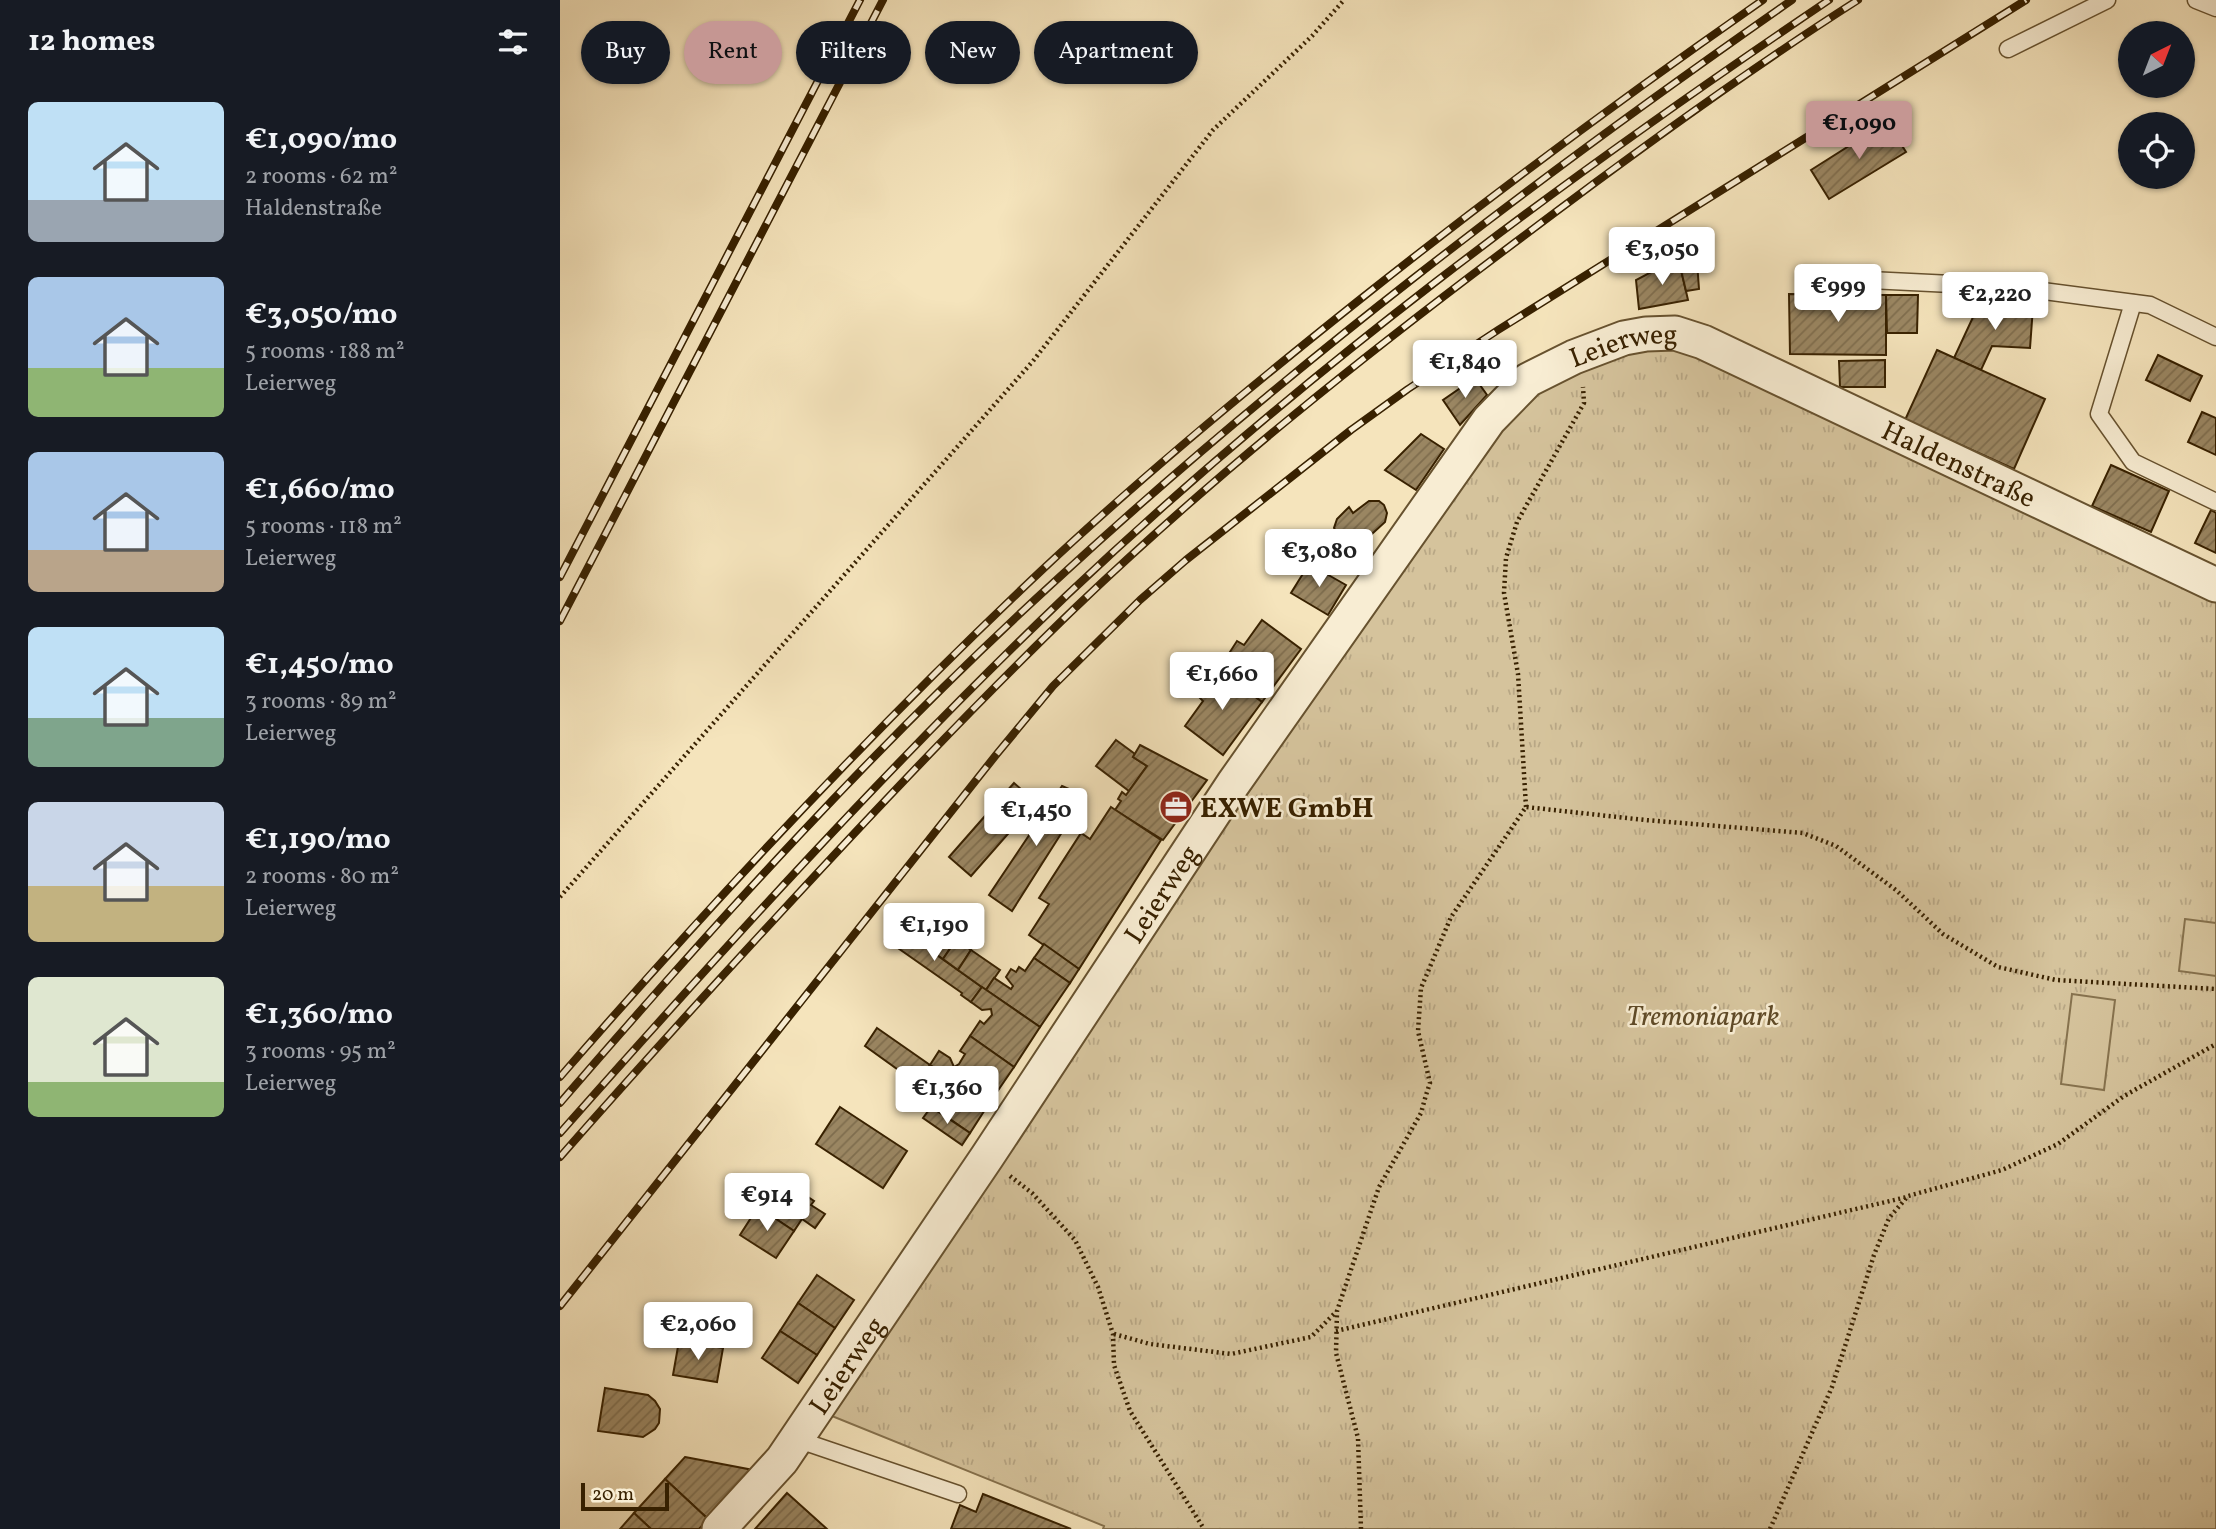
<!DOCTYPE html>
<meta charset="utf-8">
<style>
:root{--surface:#171b24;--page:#242831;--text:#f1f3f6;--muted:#9ea1a6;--accent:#c59692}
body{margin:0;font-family:Vollkorn,serif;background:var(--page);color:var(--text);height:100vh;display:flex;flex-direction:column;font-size:26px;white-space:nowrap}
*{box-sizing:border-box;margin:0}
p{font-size:23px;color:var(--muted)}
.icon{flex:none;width:38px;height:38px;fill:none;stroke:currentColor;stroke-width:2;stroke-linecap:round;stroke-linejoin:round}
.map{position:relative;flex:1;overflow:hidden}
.side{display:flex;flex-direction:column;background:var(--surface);width:560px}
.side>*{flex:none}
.guide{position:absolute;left:21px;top:21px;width:665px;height:63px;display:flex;gap:14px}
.needle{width:46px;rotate:42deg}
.tools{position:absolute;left:1558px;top:21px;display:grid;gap:14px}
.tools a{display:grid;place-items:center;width:77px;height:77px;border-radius:50%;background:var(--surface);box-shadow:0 2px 5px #0004;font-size:35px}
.scale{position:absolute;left:21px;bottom:18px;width:88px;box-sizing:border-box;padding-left:7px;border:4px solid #382100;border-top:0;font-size:19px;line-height:24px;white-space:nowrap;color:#382100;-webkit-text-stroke:5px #f8edd3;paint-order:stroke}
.price{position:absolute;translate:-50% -60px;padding:0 16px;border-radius:7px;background:#fff;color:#222;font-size:23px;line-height:46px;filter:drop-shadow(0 2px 4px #0008)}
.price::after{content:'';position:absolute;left:50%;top:42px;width:21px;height:16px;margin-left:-10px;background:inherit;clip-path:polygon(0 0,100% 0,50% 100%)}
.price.on{background:var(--accent);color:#111}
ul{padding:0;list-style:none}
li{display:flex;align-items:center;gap:21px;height:175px;padding:0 28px}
li span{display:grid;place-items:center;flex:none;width:196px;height:140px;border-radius:10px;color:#555}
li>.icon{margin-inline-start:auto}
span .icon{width:84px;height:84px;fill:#fffc;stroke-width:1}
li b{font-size:30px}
h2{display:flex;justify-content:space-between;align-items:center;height:84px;padding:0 28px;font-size:30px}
.chip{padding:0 24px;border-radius:32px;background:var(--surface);box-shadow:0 2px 5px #0004;font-size:24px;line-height:63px}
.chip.on{background:var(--accent);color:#111}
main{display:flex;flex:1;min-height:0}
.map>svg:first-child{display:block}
.park{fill:url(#park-tufts);stroke:#86724e;stroke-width:2}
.pitch{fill:#d5c39c;stroke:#86724e;stroke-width:2}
.building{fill:url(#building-hatch);stroke:#382100;stroke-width:2}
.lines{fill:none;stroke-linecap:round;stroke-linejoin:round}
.lane-casing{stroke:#67522f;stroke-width:19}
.street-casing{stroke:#67522f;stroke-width:37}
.path{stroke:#382100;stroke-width:4.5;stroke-dasharray:2 3.5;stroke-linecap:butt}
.lane{stroke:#f8edd3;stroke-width:16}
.street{stroke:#f8edd3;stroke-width:33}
.rail-casing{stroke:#382100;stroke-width:8}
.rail{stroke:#f8edd3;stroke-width:5;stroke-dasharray:16;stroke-linecap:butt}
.labels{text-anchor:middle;stroke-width:5;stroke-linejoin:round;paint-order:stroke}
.street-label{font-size:28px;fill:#382100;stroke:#f8edd3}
.poi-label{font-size:28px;font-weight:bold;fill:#382100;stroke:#f8edd3;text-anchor:start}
.park-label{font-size:28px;font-style:italic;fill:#5f4a27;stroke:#f8edd3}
</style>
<main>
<section class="side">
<h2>12 homes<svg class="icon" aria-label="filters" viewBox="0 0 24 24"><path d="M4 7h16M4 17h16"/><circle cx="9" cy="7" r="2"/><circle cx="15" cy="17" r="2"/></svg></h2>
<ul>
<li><span style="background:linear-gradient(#bfe0f5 70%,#9aa5b1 0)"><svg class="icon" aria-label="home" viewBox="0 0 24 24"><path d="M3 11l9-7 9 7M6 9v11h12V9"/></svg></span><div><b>€1,090/mo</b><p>2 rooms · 62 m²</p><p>Haldenstraße</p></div></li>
<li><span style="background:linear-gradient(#a9c7e8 65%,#8fb573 0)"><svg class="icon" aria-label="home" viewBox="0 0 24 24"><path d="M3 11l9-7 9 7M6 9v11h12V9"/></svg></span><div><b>€3,050/mo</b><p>5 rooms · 188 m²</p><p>Leierweg</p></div></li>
<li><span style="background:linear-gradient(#a9c7e8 70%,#b9a48a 0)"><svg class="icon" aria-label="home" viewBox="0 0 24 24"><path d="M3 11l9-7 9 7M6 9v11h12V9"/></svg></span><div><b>€1,660/mo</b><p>5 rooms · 118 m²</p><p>Leierweg</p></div></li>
<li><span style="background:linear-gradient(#bfe0f5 65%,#7fa58c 0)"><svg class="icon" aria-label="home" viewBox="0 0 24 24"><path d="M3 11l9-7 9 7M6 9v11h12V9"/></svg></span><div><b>€1,450/mo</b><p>3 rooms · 89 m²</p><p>Leierweg</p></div></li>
<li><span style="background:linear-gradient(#c9d6e8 60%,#c2b280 0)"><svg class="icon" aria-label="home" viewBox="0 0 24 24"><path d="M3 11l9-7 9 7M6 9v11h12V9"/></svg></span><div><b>€1,190/mo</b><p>2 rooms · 80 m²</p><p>Leierweg</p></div></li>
<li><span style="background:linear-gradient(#dfe7d0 75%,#8fb573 0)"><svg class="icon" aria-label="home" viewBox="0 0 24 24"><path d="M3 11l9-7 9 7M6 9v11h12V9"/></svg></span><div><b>€1,360/mo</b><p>3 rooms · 95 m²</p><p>Leierweg</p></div></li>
</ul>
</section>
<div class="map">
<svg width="1656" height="1529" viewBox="0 0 1656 1529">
<defs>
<pattern id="park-tufts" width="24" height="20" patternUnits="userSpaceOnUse" patternTransform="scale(1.75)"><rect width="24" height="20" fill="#d5c39c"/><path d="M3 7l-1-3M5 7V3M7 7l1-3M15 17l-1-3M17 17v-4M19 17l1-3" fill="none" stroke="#b8a785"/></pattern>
<pattern id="building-hatch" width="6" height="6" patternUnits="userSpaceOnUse" patternTransform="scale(1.75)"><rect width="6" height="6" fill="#9a8662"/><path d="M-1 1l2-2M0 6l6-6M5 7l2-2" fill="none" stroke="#7f6d4e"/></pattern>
</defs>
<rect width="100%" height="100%" fill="#f5e4bc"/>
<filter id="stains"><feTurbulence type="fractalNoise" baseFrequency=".00286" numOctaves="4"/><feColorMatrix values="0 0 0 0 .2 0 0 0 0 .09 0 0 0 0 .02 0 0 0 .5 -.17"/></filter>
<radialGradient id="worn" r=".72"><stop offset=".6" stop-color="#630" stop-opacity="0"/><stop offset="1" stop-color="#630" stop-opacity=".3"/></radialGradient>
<path class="park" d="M1113,340L1656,591V1529H543L544,1526L262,1412L384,1229L974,381Z"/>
<g class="pitch">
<path d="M1625,919L1656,923V976L1619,971Z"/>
<path d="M1512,994L1555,1000L1544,1090L1501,1084Z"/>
</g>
<g class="building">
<path d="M1327,122L1346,152L1269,199L1251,170Z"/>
<path d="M1119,261L1128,300L1079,309L1076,280L1095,270L1097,273L1105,272L1103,264Z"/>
<path d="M1137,262L1139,289L1126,291L1120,266Z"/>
<path d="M1229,294L1326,295V355L1230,354Z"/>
<path d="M1326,295H1358L1357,333H1327Z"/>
<path d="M1420,302L1473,307L1470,348L1432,346L1421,370L1394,358Z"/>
<path d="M1377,350L1485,399L1454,469L1345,420Z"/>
<path d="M1598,355L1642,376L1630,401L1586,380Z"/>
<path d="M1325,360V387H1280L1279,361Z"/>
<path d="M915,378L927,395L900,425L883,400Z"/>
<path d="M1642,412L1656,418V455L1628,442Z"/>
<path d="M861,434L884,449L856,490L825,470Z"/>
<path d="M1551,465L1609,491L1591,532L1532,506Z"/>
<path d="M809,501H819L824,505L827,513L825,522L801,544L797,538L789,541L780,538L774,528L777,519L789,507L793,513Z"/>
<path d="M1651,510L1656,513V553L1635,543Z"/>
<path d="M749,564L786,585L768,615L731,593Z"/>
<path d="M702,620L741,649L702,702L651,664L659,669L677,641L684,645Z"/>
<path d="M651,664L702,702L663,755L625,726L643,701L637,695L658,670Z"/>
<path d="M556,740L575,754L573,757L587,766L569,791L536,766Z"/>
<path d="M580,745L647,780L603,840L555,810L561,801L558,799L562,792L566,795L587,766L573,757Z"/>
<path d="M454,783L476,802L411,876L389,857Z"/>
<path d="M502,786L525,796L452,911L429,895Z"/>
<path d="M551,807L601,840L519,969L469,935L489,904L479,898L521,833L530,839Z"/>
<path d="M342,913L391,947L383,959L334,925Z"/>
<path d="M334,925L422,987L411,1002L401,995L402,993L325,939Z"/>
<path d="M384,932L399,942L397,945L394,943L391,947L379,939Z"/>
<path d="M399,942L411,950L398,970L383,959L394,943L397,945Z"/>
<path d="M484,944L519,969L510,983L474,958Z"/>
<path d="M411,950L440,970L426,990L398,970Z"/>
<path d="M474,958L510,983L480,1027L426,990L434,978L451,989L453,986L446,977L451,969L456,972L459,967L465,971Z"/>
<path d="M422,987L480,1027L454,1067L410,1036L420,1021L424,1024L432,1015L431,1009L422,1010L411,1002Z"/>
<path d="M317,1028L370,1065L361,1079L368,1085L365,1089L305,1046Z"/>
<path d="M410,1036L454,1067L428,1105L370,1065L379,1051L390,1058L394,1067L399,1064L405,1054L400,1051Z"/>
<path d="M370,1065L428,1105L410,1133L367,1103L373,1093L377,1095L382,1088L370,1086L361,1079Z"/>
<path d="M280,1107L347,1151L323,1188L256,1144Z"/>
<path d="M371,1107L410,1133L402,1145L363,1118Z"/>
<path d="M224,1181L254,1201L251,1205L265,1214L255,1228L242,1219L234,1231L198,1207L216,1182L222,1185Z"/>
<path d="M198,1207L234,1231L216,1258L180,1235Z"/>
<path d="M257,1275L294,1300L275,1328L238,1303Z"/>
<path d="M238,1303L275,1328L257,1355L220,1331Z"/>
<path d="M138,1308L168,1312L163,1348L119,1341L124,1310L138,1312Z"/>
<path d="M220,1331L257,1355L238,1383L202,1358Z"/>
<path d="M119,1341L163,1348L157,1382L113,1375Z"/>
<path d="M45,1388L88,1395L95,1401L100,1409L99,1423L95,1429L83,1437L38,1431Z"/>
<path d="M125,1457L193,1470L148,1519L105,1479Z"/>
<path d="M105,1479L148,1519L139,1529H91L74,1513Z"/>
<path d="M227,1493L267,1529H195Z"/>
<path d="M423,1494L511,1529H391L400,1505L416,1512Z"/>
<path d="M74,1513L91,1529H60Z"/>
</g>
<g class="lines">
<defs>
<g id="lane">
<path d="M1636,0L1656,8"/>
<path d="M1448,49L1547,0"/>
<path d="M1248,277L1453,287L1590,305L1656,337"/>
<path d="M1573,303L1539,414L1573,462L1656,502"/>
<path d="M236,1439L398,1494"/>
</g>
<g id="street">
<path id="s1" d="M159,1529L222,1460L427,1157L673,784L929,420L968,380L1014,357L1064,338L1086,334L1115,333L1143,342L1656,585"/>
</g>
</defs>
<use href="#lane" class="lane-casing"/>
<use href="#street" class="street-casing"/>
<g class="path">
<path d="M966,807L958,674L944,593L946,558L957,522L1024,403L1023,387"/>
<path d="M0,897L473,361L653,130L752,36L784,0"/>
<path d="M450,1176L472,1193L515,1240L538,1287L553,1334L554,1365L570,1411L644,1529"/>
<path d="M776,1331L1347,1197"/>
<path d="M554,1334L590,1344L671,1354L751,1337L776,1312"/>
<path d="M801,1529L798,1438L776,1353L777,1311L819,1187L861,1113L866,1095L870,1083L858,1031L861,988L891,917L966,807L1085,820L1243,833L1276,846L1336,890L1383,934L1438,967L1496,980L1656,989"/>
<path d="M1210,1529L1272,1387L1314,1255L1329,1218L1348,1196L1442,1170L1498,1144L1564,1096L1656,1044"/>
</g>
<use href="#lane" class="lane"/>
<use href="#street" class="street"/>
<defs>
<g id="rail">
<path d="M0,577L300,0"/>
<path d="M0,621L323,0"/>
<path d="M0,1077C153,901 312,730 482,570C583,475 690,387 798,301C930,196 1065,96 1203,0"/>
<path d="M0,1103C156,922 317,744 493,583C724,370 975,179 1232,0"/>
<path d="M0,1133C163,949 328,766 506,596C740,374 1002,180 1269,0"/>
<path d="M0,1157C95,1049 191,944 289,839C363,760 438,682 516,607C655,474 807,353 961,238C1071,155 1182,74 1298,0"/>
<path d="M0,1306L436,755L493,686L580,600L626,560L791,430L848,389L938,330L1466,0"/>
</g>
</defs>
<use href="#rail" class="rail-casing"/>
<use href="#rail" class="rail"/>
</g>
<defs>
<symbol id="office-disc" viewBox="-11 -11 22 22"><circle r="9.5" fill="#8f2418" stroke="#f8edd3"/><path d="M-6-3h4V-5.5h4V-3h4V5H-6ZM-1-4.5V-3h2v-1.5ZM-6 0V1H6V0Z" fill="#fff"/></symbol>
</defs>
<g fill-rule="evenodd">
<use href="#office-disc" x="597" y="788" width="38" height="38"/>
</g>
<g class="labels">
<g class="street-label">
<text dy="10" stroke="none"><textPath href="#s1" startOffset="1510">Leierweg</textPath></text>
<text dy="10" stroke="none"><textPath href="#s1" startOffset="1876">Haldenstraße</textPath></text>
<text dy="10" stroke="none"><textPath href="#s1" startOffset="775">Leierweg</textPath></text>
<text dy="10" stroke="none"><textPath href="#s1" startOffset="208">Leierweg</textPath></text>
</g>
<g class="poi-label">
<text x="640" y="817">EXWE GmbH</text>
</g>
<g class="park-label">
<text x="1143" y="1025">Tremoniapark</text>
</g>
</g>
<rect width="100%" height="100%" filter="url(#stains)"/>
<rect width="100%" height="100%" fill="url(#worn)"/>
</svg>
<div class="tools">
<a><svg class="needle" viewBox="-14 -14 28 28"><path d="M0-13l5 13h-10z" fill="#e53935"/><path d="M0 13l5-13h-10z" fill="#9ea1a6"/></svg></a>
<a><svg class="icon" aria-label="locate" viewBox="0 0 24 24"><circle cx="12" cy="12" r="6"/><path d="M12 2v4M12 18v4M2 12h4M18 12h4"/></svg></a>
</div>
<div class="scale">20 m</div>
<b class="price on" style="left:1299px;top:161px">€1,090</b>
<b class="price" style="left:1102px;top:287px">€3,050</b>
<b class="price" style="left:1278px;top:324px">€999</b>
<b class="price" style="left:1435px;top:332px">€2,220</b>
<b class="price" style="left:905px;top:400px">€1,840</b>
<b class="price" style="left:759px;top:589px">€3,080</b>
<b class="price" style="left:662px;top:712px">€1,660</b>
<b class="price" style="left:476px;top:848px">€1,450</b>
<b class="price" style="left:374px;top:963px">€1,190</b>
<b class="price" style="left:387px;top:1126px">€1,360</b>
<b class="price" style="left:207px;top:1233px">€914</b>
<b class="price" style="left:138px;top:1362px">€2,060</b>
<div class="guide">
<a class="chip">Buy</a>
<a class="chip on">Rent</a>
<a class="chip">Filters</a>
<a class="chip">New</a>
<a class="chip">Apartment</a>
</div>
</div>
</main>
